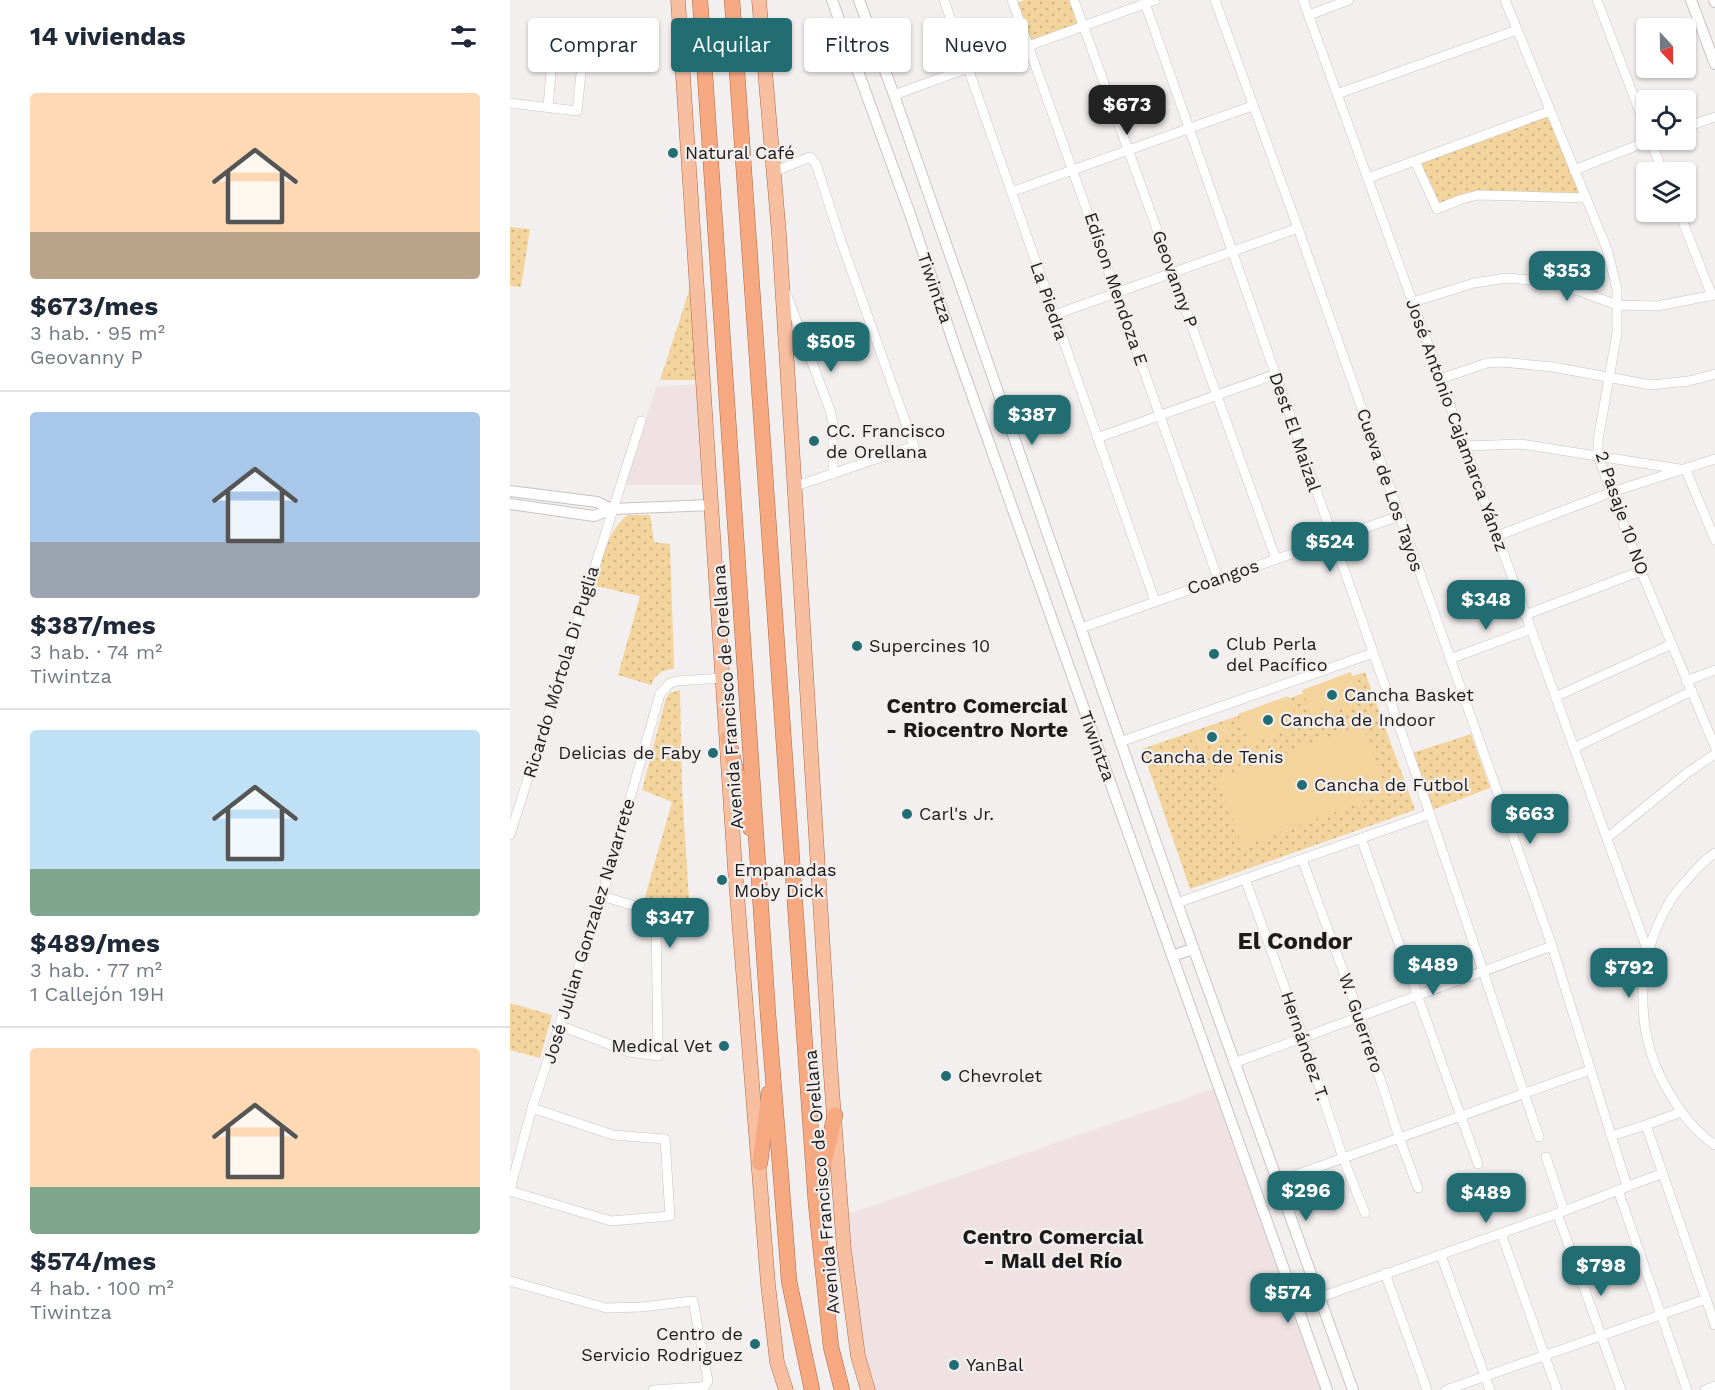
<!DOCTYPE html>
<html lang="es">
<meta charset="utf-8">
<style>
:root{--surface:#fff;--page:#f6f6f7;--text:#1f2937;--muted:#747a83;--line:#e0e1e3;--accent:#216d72}
body{margin:0;font-family:"Work Sans",sans-serif;background:var(--page);color:var(--text);height:100vh;display:flex;flex-direction:column;font-size:22px;white-space:nowrap}
*{box-sizing:border-box;margin:0}
p{font-size:20px;color:var(--muted)}
.icon{flex:none;width:33px;height:33px;fill:none;stroke:currentColor;stroke-width:2;stroke-linecap:round;stroke-linejoin:round}
.map{position:relative;flex:1;overflow:hidden}
.sheet{display:flex;flex-direction:column;background:var(--surface);width:510px}
.sheet>*{flex:none}
.top-card{position:absolute;left:18px;top:18px;width:570px;height:54px;display:flex;gap:12px}
.needle{width:39px;rotate:158deg}
.tools{position:absolute;left:1126px;top:18px;display:grid;gap:12px}
.tools a{display:grid;place-items:center;width:60px;height:60px;border-radius:6px;background:var(--surface);box-shadow:0 2px 4px #0004;font-size:30px}
.price{position:absolute;translate:-50% -51px;padding:0 14px;border-radius:12px;background:var(--accent);color:#fff;font-size:20px;line-height:39px;filter:drop-shadow(0 2px 3px #0008)}
.price::after{content:'';position:absolute;left:50%;top:36px;width:18px;height:14px;margin-left:-9px;background:inherit;clip-path:polygon(0 0,100% 0,50% 100%)}
.price.on{background:#222;color:#fff}
ul{padding:0;list-style:none}
li{display:grid;align-content:center;gap:12px;height:318px;padding:0 30px}
li+li{border-top:2px solid var(--line)}
li span{display:grid;place-items:center;height:186px;border-radius:6px;color:#555}
li>.icon{margin-inline-start:auto}
span .icon{width:108px;height:108px;fill:#fffc;stroke-width:1}
li b{font-size:26px}
h2{display:flex;justify-content:space-between;align-items:center;height:72px;padding:0 30px;font-size:26px}
.chip{padding:0 21px;border-radius:6px;background:var(--surface);box-shadow:0 2px 4px #0004;font-size:21px;line-height:54px}
.chip.on{background:var(--accent);color:#fff}
main{display:flex;flex:1;min-height:0}
.map>svg:first-child{display:block}
.built{fill:#f0e2e2}
.park{fill:url(#park-dots)}
.garden{fill:#f3d49c}
.lines{fill:none;stroke-linecap:round;stroke-linejoin:round}
.minor-casing{stroke:#c8c3c3;stroke-width:10}
.tertiary-casing{stroke:#c8c3c3;stroke-width:12}
.primary-casing{stroke:#a86948;stroke-width:15}
.trunk-casing{stroke:#a86948;stroke-width:16}
.minor{stroke:#fff;stroke-width:9}
.tertiary{stroke:#fff;stroke-width:10}
.primary{stroke:#f8bea0;stroke-width:14}
.trunk{stroke:#f6a880;stroke-width:15}
.poi-dot{fill:#216d72;stroke:#f4efef;stroke-width:2}
.labels{text-anchor:middle;stroke-width:4.5;stroke-linejoin:round;paint-order:stroke}
.poi-label{font-size:18px;fill:#1c1a1a;stroke:#f4efef;text-anchor:start}
.street-label{font-size:18px;fill:#1c1a1a;stroke:#f4efef}
.quarter-label{font-size:21px;font-weight:bold;fill:#1c1a1a;stroke:#f4efef}
.district-label{font-size:24px;font-weight:bold;fill:#1c1a1a;stroke:#f4efef}
</style>
<main>
<section class="sheet">
<h2>14 viviendas<svg class="icon" aria-label="filters" viewBox="0 0 24 24"><path d="M4 7h16M4 17h16"/><circle cx="9" cy="7" r="2"/><circle cx="15" cy="17" r="2"/></svg></h2>
<ul>
<li><span style="background:linear-gradient(#ffd9b3 75%,#b9a48a 0)"><svg class="icon" aria-label="home" viewBox="0 0 24 24"><path d="M3 11l9-7 9 7M6 9v11h12V9"/></svg></span><div><b>$673/mes</b><p>3 hab. · 95 m²</p><p>Geovanny P</p></div></li>
<li><span style="background:linear-gradient(#a9c7e8 70%,#9aa5b1 0)"><svg class="icon" aria-label="home" viewBox="0 0 24 24"><path d="M3 11l9-7 9 7M6 9v11h12V9"/></svg></span><div><b>$387/mes</b><p>3 hab. · 74 m²</p><p>Tiwintza</p></div></li>
<li><span style="background:linear-gradient(#bfe0f5 75%,#7fa58c 0)"><svg class="icon" aria-label="home" viewBox="0 0 24 24"><path d="M3 11l9-7 9 7M6 9v11h12V9"/></svg></span><div><b>$489/mes</b><p>3 hab. · 77 m²</p><p>1 Callejón 19H</p></div></li>
<li><span style="background:linear-gradient(#ffd9b3 75%,#7fa58c 0)"><svg class="icon" aria-label="home" viewBox="0 0 24 24"><path d="M3 11l9-7 9 7M6 9v11h12V9"/></svg></span><div><b>$574/mes</b><p>4 hab. · 100 m²</p><p>Tiwintza</p></div></li>
</ul>
</section>
<div class="map">
<svg width="1205" height="1390" viewBox="0 0 1205 1390">
<defs>
<pattern id="park-dots" width="8" height="8" patternUnits="userSpaceOnUse" patternTransform="scale(1.5)"><rect width="8" height="8" fill="#f3d49c"/><path d="M2 2h.1M6 6h.1" fill="none" stroke="#d0b586" stroke-width="1.8" stroke-linecap="round"/></pattern>
</defs>
<rect width="100%" height="100%" fill="#f4efef"/>
<g class="built">
<path d="M186,384L192,485H114L146,387Z"/>
<path d="M706,1088L815,1390H358L338,1214Z"/>
</g>
<g class="park">
<path d="M515,0H564L571,23L518,42L506,3Z"/>
<path d="M1039,115L1071,193L970,191L927,205L910,162Z"/>
<path d="M0,227L20,229L11,287L0,286Z"/>
<path d="M184,276L185,380H150Z"/>
<path d="M118,515H140L144,542L160,544L164,669C152,670 146,673 141,685L108,675L130,596L85,586C92,563 97,529 118,515Z"/>
<path d="M855,672L905,810L680,889L632,749Z"/>
<path d="M170,690L172,789L179,900L148,906L134,900L162,802L132,790L156,698L160,693Z"/>
<path d="M961,734L980,788L922,810L902,753Z"/>
<path d="M0,1003L42,1015L30,1058L0,1050Z"/>
</g>
<g class="garden">
<path d="M841,672L851,701L802,719L792,690Z"/>
<path d="M778,696L789,726L739,744L728,714Z"/>
<path d="M716,723L721,738L688,750L683,735Z"/>
<path d="M852,725L877,793L732,846L708,778Z"/>
</g>
<g class="lines">
<defs>
<g id="minor">
<path d="M434,0L645,601"/>
<path d="M502,0L708,579"/>
<path d="M564,0L766,559"/>
<path d="M634,0L920,814L1029,1137"/>
<path d="M705,0L788,228L1042,946L1117,1186"/>
<path d="M793,0L1138,952"/>
<path d="M995,0L1097,249L1107,289V333L1088,440V456L1131,571L1205,747"/>
<path d="M1087,0L1137,131"/>
<path d="M799,15L839,0"/>
<path d="M827,94L1007,30"/>
<path d="M384,95L645,0"/>
<path d="M0,103L67,111L72,64L42,60L38,107"/>
<path d="M1176,127L1205,117"/>
<path d="M1140,140L1153,172"/>
<path d="M905,161L927,209L952,199L968,195L1076,198"/>
<path d="M1064,170L1141,140"/>
<path d="M263,172L300,157L306,164L331,241L404,446L283,487"/>
<path d="M858,178L1040,111"/>
<path d="M501,192L742,106"/>
<path d="M1169,212L1202,296"/>
<path d="M276,293L320,410L323,423V474"/>
<path d="M903,302L964,283L997,278L1029,281L1072,292L1107,305L1147,306L1205,295"/>
<path d="M544,315L788,228"/>
<path d="M930,379L977,363L992,362L1043,367L1141,385L1179,381L1205,374"/>
<path d="M587,438L766,374"/>
<path d="M955,446L1011,444L1176,470L1205,540"/>
<path d="M987,536L1102,492L1205,459"/>
<path d="M1015,615L1131,571"/>
<path d="M571,628L889,516"/>
<path d="M940,659L1021,629"/>
<path d="M1176,681L1205,670"/>
<path d="M1045,697L1162,644"/>
<path d="M610,742L863,653"/>
<path d="M1064,748L1182,691"/>
<path d="M0,835L131,421"/>
<path d="M851,838L968,1164"/>
<path d="M1097,838L1177,773L1205,754"/>
<path d="M1205,853C1193,861 1185,870 1176,881C1170,888 1163,895 1159,903C1124,962 1124,1036 1160,1094C1171,1113 1186,1132 1205,1145"/>
<path d="M792,859L850,1017L889,1137L908,1188"/>
<path d="M735,879L793,1037L833,1158L855,1213"/>
<path d="M667,903L920,814"/>
<path d="M51,1026L119,1052L148,1056L146,919L141,911L92,896"/>
<path d="M724,1063L1042,946"/>
<path d="M1171,1112L1136,1125L1205,1325"/>
<path d="M1101,1136L1136,1125"/>
<path d="M1036,1157L1054,1211"/>
<path d="M766,1182L1080,1070"/>
<path d="M0,1190L22,1108L92,896L150,694L160,683L167,681L213,678"/>
<path d="M1108,1190L1177,1390"/>
<path d="M0,1191L101,1221L160,1216L155,1139L103,1135L22,1108"/>
<path d="M1047,1213L1111,1390"/>
<path d="M991,1233L1047,1390"/>
<path d="M931,1255L980,1390"/>
<path d="M875,1273L917,1390"/>
<path d="M0,1281L96,1308L131,1307L183,1301L198,1381L195,1386L190,1387L143,1390"/>
<path d="M808,1298L1054,1211L1153,1173"/>
<path d="M936,1390L1196,1299"/>
<path d="M1195,1390L1205,1386"/>
</g>
<g id="tertiary">
<path d="M322,0L400,214L447,353L817,1390"/>
<path d="M349,0L384,95L667,903L843,1390"/>
<path d="M1181,0L1205,64"/>
<path d="M1204,0L1205,2"/>
<path d="M0,491L87,502L102,509"/>
<path d="M0,504L84,516L102,509L202,505"/>
<path d="M662,956L683,949"/>
</g>
<g id="primary">
<path d="M168,0L225,869L258,1284L267,1362L276,1390"/>
<path d="M249,0L269,234L320,1063L334,1250L348,1356L358,1390"/>
</g>
<g id="trunk">
<path d="M190,0L258,1014L277,1253L279,1281L302,1390"/>
<path d="M222,0L306,1204L321,1347L332,1390"/>
<path d="M218,738L240,828"/>
<path d="M250,1163L259,1093"/>
<path d="M310,1180L325,1115"/>
</g>
</defs>
<use href="#minor" class="minor-casing"/>
<use href="#tertiary" class="tertiary-casing"/>
<use href="#primary" class="primary-casing"/>
<use href="#trunk" class="trunk-casing"/>
<use href="#minor" class="minor"/>
<use href="#tertiary" class="tertiary"/>
<use href="#primary" class="primary"/>
<use href="#trunk" class="trunk"/>
</g>
<g class="poi-dot">
<circle cx="163" cy="153" r="6"/>
<circle cx="304" cy="441" r="6"/>
<circle cx="347" cy="646" r="6"/>
<circle cx="704" cy="654" r="6"/>
<circle cx="822" cy="695" r="6"/>
<circle cx="758" cy="720" r="6"/>
<circle cx="702" cy="737" r="6"/>
<circle cx="203" cy="753" r="6"/>
<circle cx="792" cy="785" r="6"/>
<circle cx="397" cy="814" r="6"/>
<circle cx="212" cy="880" r="6"/>
<circle cx="214" cy="1046" r="6"/>
<circle cx="436" cy="1076" r="6"/>
<circle cx="245" cy="1344" r="6"/>
<circle cx="444" cy="1365" r="6"/>
</g>
<g class="labels">
<g class="poi-label">
<text x="175" y="159">Natural Café</text>
<text x="316" y="437">CC. Francisco<tspan x="316" dy="21">de Orellana</tspan></text>
<text x="716" y="650">Club Perla<tspan x="716" dy="21">del Pacífico</tspan></text>
<text x="359" y="652">Supercines 10</text>
<text x="834" y="701">Cancha Basket</text>
<text x="770" y="726">Cancha de Indoor</text>
<text x="191" y="759" text-anchor="end">Delicias de Faby</text>
<text x="702" y="763" text-anchor="middle">Cancha de Tenis</text>
<text x="804" y="791">Cancha de Futbol</text>
<text x="409" y="820">Carl's Jr.</text>
<text x="224" y="876">Empanadas<tspan x="224" dy="21">Moby Dick</tspan></text>
<text x="202" y="1052" text-anchor="end">Medical Vet</text>
<text x="448" y="1082">Chevrolet</text>
<text x="233" y="1340" text-anchor="end">Centro de<tspan x="233" dy="21">Servicio Rodriguez</tspan></text>
<text x="456" y="1371">YanBal</text>
</g>
<g class="street-label">
<text transform="translate(665 279) rotate(70)" y="6">Geovanny P</text>
<text transform="translate(425 288) rotate(71)" y="6">Tiwintza</text>
<text transform="translate(606 289) rotate(71)" y="6">Edison Mendoza E</text>
<text transform="translate(539 301) rotate(71)" y="6">La Piedra</text>
<text transform="translate(947 425) rotate(70)" y="6">José Antonio Cajamarca Yánez</text>
<text transform="translate(785 432) rotate(71)" y="6">Dest El Maizal</text>
<text transform="translate(880 490) rotate(71)" y="6">Cueva de Los Tayos</text>
<text transform="translate(1112 513) rotate(71)" y="6">2 Pasaje 10 NO</text>
<text transform="translate(713 577) rotate(-19)" y="6">Coangos</text>
<text transform="translate(51 672) rotate(-73)" y="6">Ricardo Mórtola Di Puglia</text>
<text transform="translate(218 697) rotate(-94)" y="6">Avenida Francisco de Orellana</text>
<text transform="translate(587 746) rotate(70)" y="6">Tiwintza</text>
<text transform="translate(79 931) rotate(-73)" y="6">José Julian Gonzalez Navarrete</text>
<text transform="translate(851 1023) rotate(71)" y="6">W. Guerrero</text>
<text transform="translate(795 1046) rotate(71)" y="6">Hernández T.</text>
<text transform="translate(312 1182) rotate(-95)" y="6">Avenida Francisco de Orellana</text>
</g>
<g class="quarter-label">
<text x="467" y="713">Centro Comercial<tspan x="467" dy="24">- Riocentro Norte</tspan></text>
<text x="543" y="1244">Centro Comercial<tspan x="543" dy="24">- Mall del Río</tspan></text>
</g>
<g class="district-label">
<text x="785" y="949">El Condor</text>
</g>
</g>
</svg>
<div class="tools">
<a><svg class="needle" viewBox="-14 -14 28 28"><path d="M0-13l5 13h-10z" fill="#e53935"/><path d="M0 13l5-13h-10z" fill="#747a83"/></svg></a>
<a><svg class="icon" aria-label="locate" viewBox="0 0 24 24"><circle cx="12" cy="12" r="6"/><path d="M12 2v4M12 18v4M2 12h4M18 12h4"/></svg></a>
<a><svg class="icon" aria-label="layers" viewBox="0 0 24 24"><path d="M12 4l9 5-9 5-9-5zM3 14l9 5 9-5"/></svg></a>
</div>
<b class="price on" style="left:617px;top:136px">$673</b>
<b class="price" style="left:1057px;top:302px">$353</b>
<b class="price" style="left:321px;top:373px">$505</b>
<b class="price" style="left:522px;top:446px">$387</b>
<b class="price" style="left:820px;top:573px">$524</b>
<b class="price" style="left:976px;top:631px">$348</b>
<b class="price" style="left:1020px;top:845px">$663</b>
<b class="price" style="left:160px;top:949px">$347</b>
<b class="price" style="left:923px;top:996px">$489</b>
<b class="price" style="left:1119px;top:999px">$792</b>
<b class="price" style="left:796px;top:1222px">$296</b>
<b class="price" style="left:976px;top:1224px">$489</b>
<b class="price" style="left:1091px;top:1297px">$798</b>
<b class="price" style="left:778px;top:1324px">$574</b>
<div class="top-card">
<a class="chip">Comprar</a>
<a class="chip on">Alquilar</a>
<a class="chip">Filtros</a>
<a class="chip">Nuevo</a>
</div>
</div>
</main>
